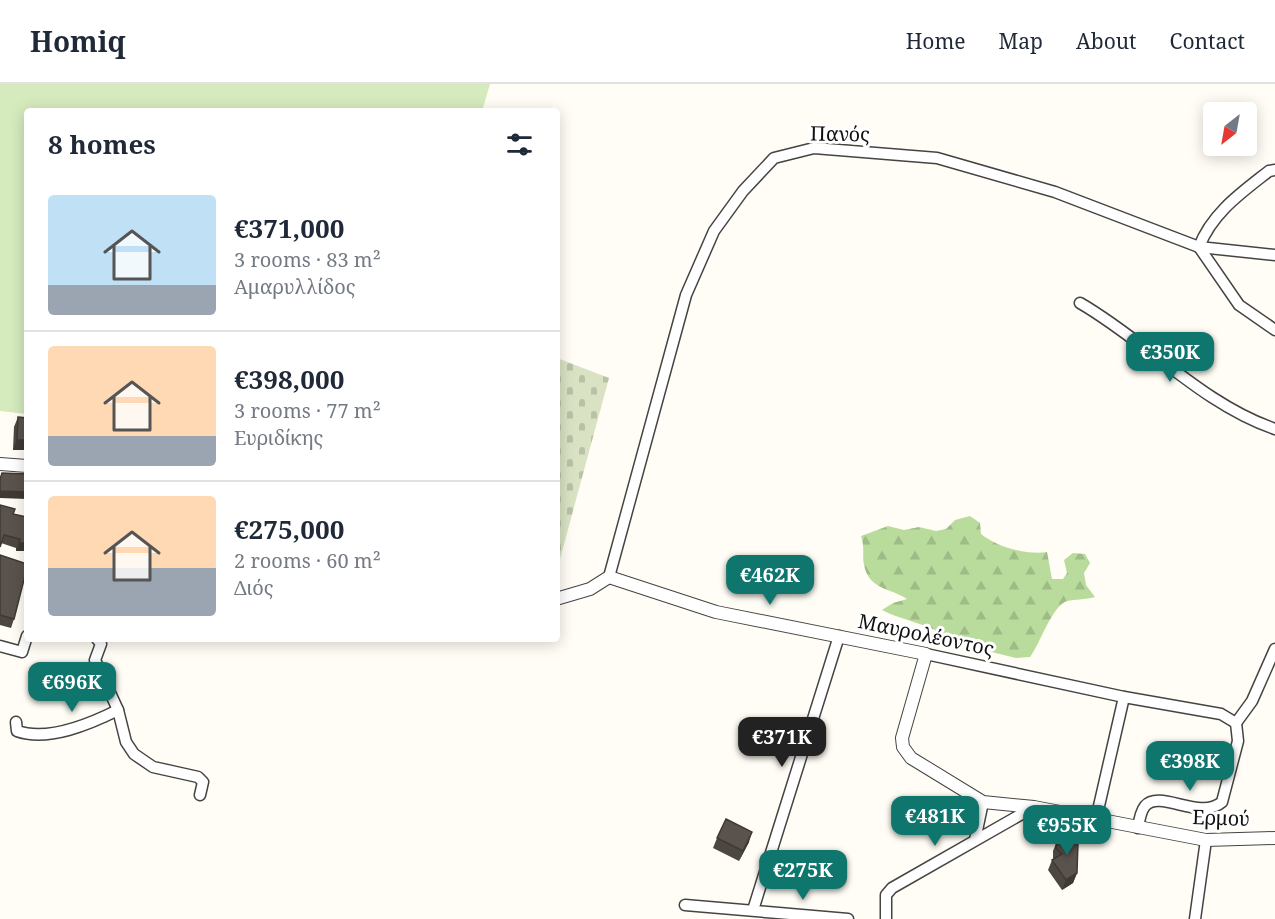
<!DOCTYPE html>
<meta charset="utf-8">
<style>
:root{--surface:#fff;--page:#f2f2f3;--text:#1f2937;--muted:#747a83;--line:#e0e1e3;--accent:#0f766e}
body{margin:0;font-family:"Noto Serif",serif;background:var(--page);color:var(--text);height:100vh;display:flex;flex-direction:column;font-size:22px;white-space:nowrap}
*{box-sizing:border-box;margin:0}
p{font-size:20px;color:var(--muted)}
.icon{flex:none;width:33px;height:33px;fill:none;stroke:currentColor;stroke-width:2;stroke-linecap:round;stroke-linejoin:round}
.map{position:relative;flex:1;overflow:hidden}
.drawer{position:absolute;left:24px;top:24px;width:536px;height:534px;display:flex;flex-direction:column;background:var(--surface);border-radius:6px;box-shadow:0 3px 15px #0003}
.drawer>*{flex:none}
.needle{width:39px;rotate:211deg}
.fabs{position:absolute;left:1203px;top:18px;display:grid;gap:12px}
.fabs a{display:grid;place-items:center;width:54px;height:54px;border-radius:6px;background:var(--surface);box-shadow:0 3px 15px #0003;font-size:30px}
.price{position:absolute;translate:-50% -51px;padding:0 14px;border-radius:12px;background:var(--accent);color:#fff;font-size:20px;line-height:39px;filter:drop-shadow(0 2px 3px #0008)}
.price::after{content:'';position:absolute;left:50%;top:36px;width:18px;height:14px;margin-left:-9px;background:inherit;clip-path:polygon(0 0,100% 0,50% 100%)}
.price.selected{background:#222;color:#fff}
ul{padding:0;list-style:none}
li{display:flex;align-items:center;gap:18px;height:150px;padding:0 24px}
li+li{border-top:2px solid var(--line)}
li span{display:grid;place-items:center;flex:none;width:168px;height:120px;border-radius:6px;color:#555}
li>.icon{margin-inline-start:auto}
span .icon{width:72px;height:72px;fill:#fffc;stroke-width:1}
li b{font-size:26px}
h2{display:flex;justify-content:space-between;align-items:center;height:72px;padding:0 24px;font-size:26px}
header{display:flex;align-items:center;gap:36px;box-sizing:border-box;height:84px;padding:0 30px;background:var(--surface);border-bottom:2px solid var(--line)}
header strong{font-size:28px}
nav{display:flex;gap:33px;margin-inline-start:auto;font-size:21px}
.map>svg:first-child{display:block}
.grass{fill:#d5ebbd}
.forest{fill:url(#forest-firs)}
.cemetery{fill:url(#cemetery-stones)}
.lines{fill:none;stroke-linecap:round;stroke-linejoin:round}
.minor-casing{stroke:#444;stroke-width:13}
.tertiary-casing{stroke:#444;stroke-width:14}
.minor{stroke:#fff;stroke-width:10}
.tertiary{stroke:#fff;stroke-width:12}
.wall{fill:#4d4742}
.shaded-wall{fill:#3f3936}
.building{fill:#5a524d;stroke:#3f3936;stroke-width:1.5}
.labels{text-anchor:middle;stroke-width:6;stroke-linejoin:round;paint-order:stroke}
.street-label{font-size:20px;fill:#111;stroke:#fff}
</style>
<header>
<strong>Homiq</strong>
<nav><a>Home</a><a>Map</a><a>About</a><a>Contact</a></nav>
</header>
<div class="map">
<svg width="1275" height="835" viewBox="0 0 1275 835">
<defs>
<pattern id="forest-firs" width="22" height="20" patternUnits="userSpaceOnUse" patternTransform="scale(1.5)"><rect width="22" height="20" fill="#b9dc9c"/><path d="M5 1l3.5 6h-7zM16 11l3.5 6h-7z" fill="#9ebc85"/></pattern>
<pattern id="cemetery-stones" width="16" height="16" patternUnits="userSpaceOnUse" patternTransform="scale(1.5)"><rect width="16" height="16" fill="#d9e3c4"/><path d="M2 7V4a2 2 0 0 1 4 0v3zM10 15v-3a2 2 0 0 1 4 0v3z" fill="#b9c2a7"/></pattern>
</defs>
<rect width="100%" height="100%" fill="#fffdf5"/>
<path class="grass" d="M0,0H490L482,27H27V330L0,327Z"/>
<path class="forest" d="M970,432L980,439L981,450C997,463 1026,471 1047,468L1052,495H1063L1067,489L1064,476L1073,469L1085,470L1090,479L1084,489L1086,501L1095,513C1084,516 1075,515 1067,517C1052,522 1041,558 1030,573L1016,574L955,559C939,542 903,537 882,526L893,519L907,515C891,504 869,506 864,481C862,471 865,463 861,452L888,442L904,446L919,443L936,447L946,445L955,436Z"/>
<path class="cemetery" d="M557,274L609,294L557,486Z"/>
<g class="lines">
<defs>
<g id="minor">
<path d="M1275,86L1269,87C1241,109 1212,129 1199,163L1239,221L1275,246"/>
<path d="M1080,219C1146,257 1202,320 1275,345"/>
<path d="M609,493L686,211L714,147L743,107L774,74L814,64L937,74L1055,108L1199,163L1275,171"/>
<path d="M97,555L101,560L95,576L118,626L126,658L134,670L153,683L198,693L203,698L200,711"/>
<path d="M0,562L22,568L27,552"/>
<path d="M926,570L1124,613L1221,630L1236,639"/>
<path d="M16,638L17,647C48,658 90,640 118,626"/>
<path d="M1236,639L1252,617L1275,565"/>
<path d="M1096,735L1124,613"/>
<path d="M1138,744C1139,737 1141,727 1145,722C1160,705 1200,737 1222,718L1238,657L1236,639"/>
<path d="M975,756L983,718"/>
<path d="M685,821L848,835"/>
<path d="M753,826L839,552"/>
<path d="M886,835V811L892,804L1034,723"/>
<path d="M1195,835L1206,756"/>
</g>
<g id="tertiary">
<path d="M0,380L27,382"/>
<path d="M556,515L590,505L609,493L716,528L926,570L902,654L903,663L911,674L983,718L1034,723L1206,756L1275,754"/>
</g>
</defs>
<use href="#minor" class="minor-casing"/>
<use href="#tertiary" class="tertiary-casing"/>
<use href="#minor" class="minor"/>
<use href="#tertiary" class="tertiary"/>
</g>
<g class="wall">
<path d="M18,333L27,334V366H13L14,343Z"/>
<path d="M0,421L13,430L27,467H16V464L1,459Z"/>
<path d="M0,471L14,535L11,544L0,541Z"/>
<path d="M717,754L749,758L739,777L713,764Z"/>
<path d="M1057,757L1077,789L1073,799L1062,806L1048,786L1052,776L1054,775L1053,774V767Z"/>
</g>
<g class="shaded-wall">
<path d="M17,356H27V366H13Z"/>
<path d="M0,407L27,408V415L0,414Z"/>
<path d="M19,459H27V467H16Z"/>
<path d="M752,748L749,758L739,777L743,767Z"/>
<path d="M1077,789L1073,799L1062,806L1066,796Z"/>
</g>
<g class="building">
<path d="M18,333L27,334V356H17Z"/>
<path d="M2,389L27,390V408L0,407V395Z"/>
<path d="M0,421L15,425L13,430L27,433V459H19L20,455L4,451L0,463Z"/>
<path d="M0,471L27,480V484L14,535L0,531Z"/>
<path d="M726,735L752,748L743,767L717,754Z"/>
<path d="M1069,750L1078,758L1077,789L1066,796L1052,776L1062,770L1056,764L1057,757L1061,752Z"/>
</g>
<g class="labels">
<g class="street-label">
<text transform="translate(840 50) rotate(1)" y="7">Πανός</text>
<text transform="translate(926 551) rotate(12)" y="7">Μαυρολέοντος</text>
<text transform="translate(1221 734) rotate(2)" y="7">Ερμού</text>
</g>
</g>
</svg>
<div class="fabs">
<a><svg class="needle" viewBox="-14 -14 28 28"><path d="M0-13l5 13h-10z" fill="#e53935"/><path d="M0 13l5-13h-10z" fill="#747a83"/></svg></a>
</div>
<b class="price" style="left:1170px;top:299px">€350K</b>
<b class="price" style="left:770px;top:522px">€462K</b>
<b class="price" style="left:72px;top:629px">€696K</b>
<b class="price selected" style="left:782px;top:684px">€371K</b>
<b class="price" style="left:1190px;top:708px">€398K</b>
<b class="price" style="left:935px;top:763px">€481K</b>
<b class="price" style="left:1067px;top:772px">€955K</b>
<b class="price" style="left:803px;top:817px">€275K</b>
<section class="drawer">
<h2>8 homes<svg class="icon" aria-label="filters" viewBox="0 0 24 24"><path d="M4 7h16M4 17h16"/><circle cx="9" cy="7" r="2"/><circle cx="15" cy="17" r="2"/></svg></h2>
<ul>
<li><span style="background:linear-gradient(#bfe0f5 75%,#9aa5b1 0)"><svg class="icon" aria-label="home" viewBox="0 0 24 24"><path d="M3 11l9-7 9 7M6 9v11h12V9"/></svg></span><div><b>€371,000</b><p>3 rooms · 83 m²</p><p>Αμαρυλλίδος</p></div></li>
<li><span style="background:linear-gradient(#ffd9b3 75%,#9aa5b1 0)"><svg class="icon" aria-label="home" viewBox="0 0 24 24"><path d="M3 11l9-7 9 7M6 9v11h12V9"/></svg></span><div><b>€398,000</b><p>3 rooms · 77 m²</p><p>Ευριδίκης</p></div></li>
<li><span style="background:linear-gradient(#ffd9b3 60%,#9aa5b1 0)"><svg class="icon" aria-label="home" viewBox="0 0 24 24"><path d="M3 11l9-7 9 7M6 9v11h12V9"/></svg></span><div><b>€275,000</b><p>2 rooms · 60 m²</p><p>Διός</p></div></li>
</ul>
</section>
</div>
